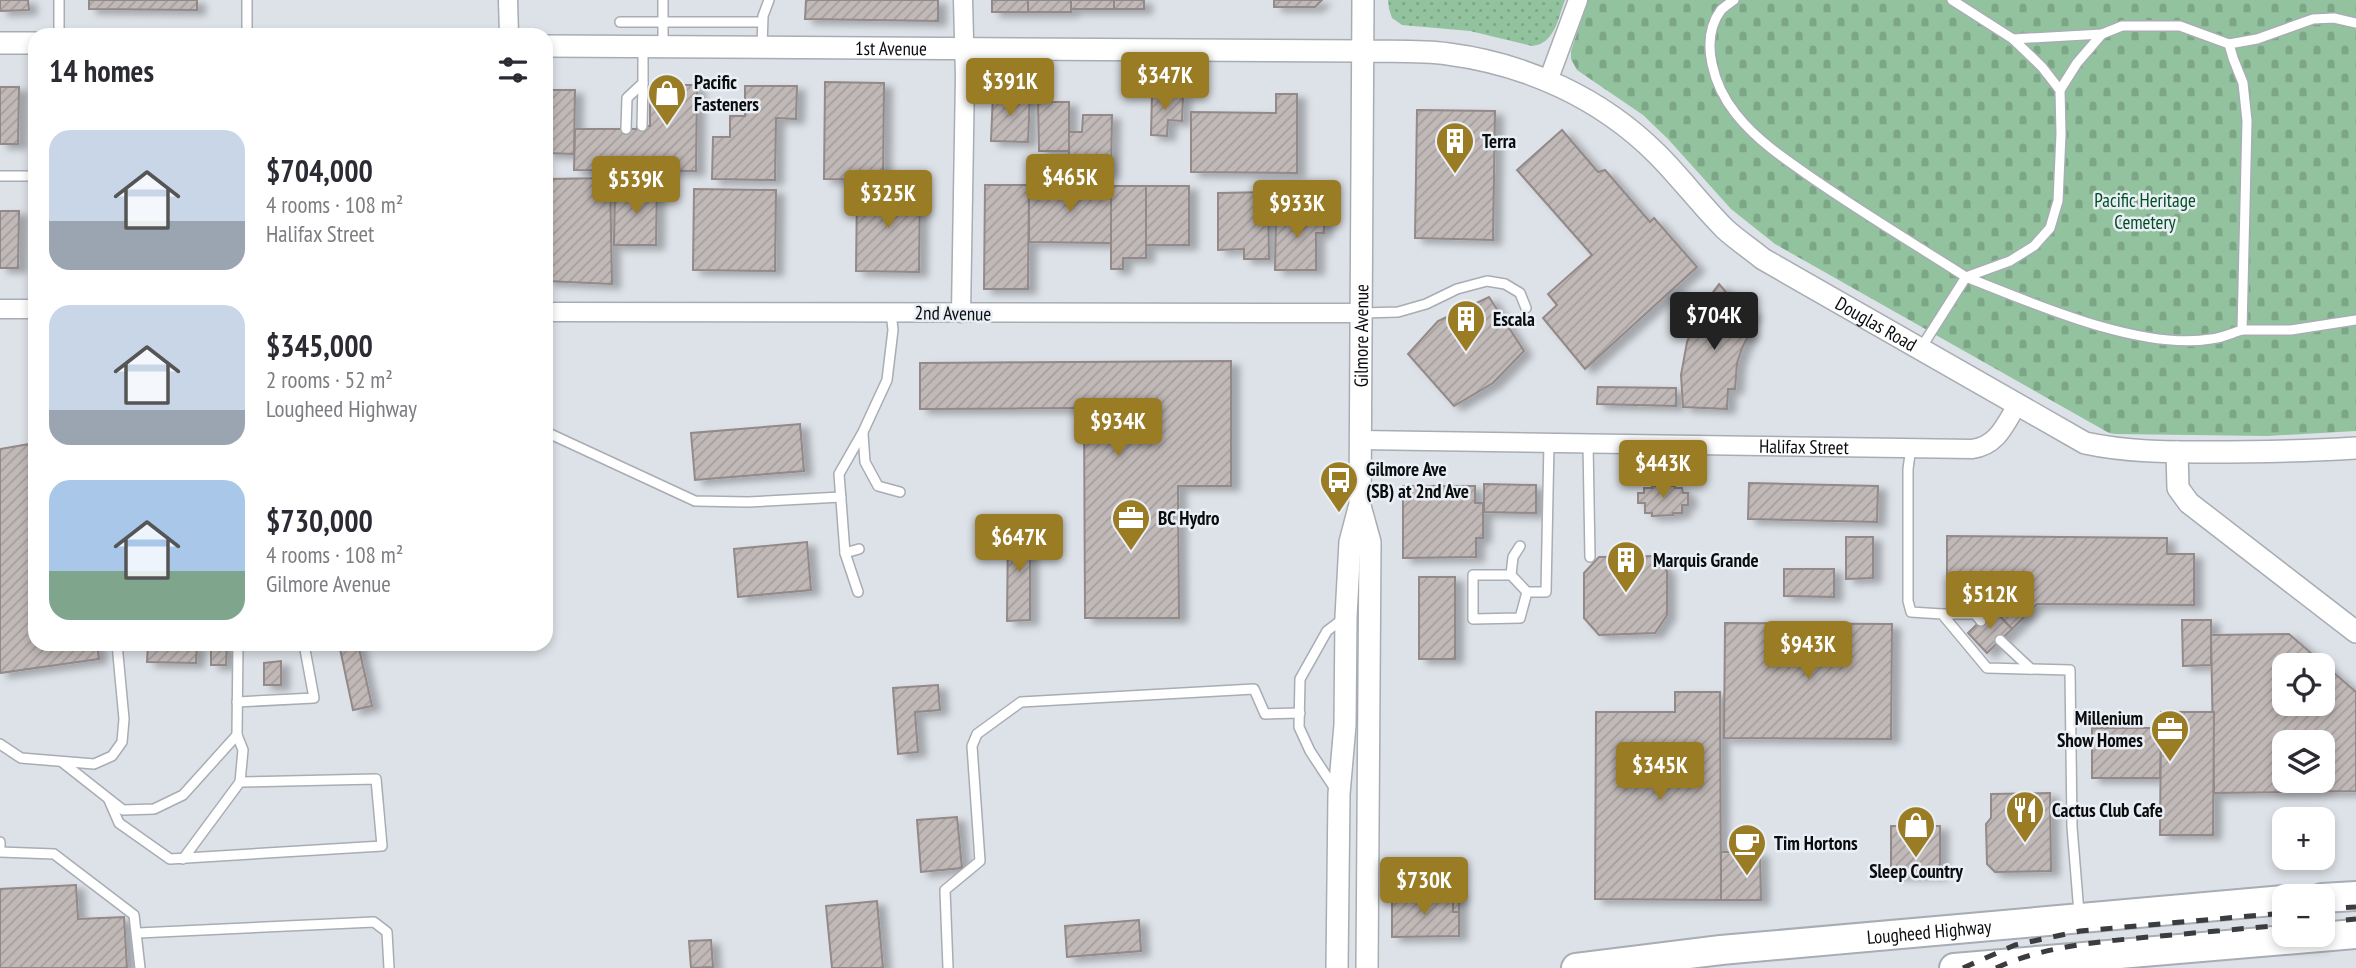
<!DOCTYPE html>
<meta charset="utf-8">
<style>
:root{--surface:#fff;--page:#f7f7f7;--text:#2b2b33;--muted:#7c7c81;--accent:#9a7c25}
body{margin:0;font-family:"PT Sans Narrow",sans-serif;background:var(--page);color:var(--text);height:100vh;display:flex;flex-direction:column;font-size:26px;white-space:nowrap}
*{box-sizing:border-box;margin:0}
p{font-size:23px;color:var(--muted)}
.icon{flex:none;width:38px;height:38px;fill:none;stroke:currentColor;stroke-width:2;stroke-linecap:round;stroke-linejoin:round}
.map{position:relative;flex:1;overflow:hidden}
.drawer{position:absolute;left:28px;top:28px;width:525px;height:623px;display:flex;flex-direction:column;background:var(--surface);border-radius:21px;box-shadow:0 4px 10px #0003}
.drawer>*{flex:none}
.fabs{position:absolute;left:2272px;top:653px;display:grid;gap:14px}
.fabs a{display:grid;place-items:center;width:63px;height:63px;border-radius:14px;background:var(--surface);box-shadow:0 4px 10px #0003;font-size:35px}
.price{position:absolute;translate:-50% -60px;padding:0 16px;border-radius:7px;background:var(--accent);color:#fff;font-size:23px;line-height:46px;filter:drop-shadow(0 2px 4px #0008)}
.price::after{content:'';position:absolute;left:50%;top:42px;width:21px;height:16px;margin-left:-10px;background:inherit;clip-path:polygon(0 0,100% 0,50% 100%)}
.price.active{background:#222;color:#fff}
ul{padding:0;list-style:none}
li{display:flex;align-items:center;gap:21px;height:175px;padding:0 21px}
li span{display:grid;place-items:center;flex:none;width:196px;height:140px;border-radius:21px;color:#555}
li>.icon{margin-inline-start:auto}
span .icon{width:84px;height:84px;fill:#fffc;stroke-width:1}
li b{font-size:30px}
h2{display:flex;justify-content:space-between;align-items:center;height:84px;padding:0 21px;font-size:30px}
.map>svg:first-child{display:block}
.cemetery{fill:url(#cemetery-stones)}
.park{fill:url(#park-dots)}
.building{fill:url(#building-hatch);stroke:#928988;stroke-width:2;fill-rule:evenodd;filter:url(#shadow)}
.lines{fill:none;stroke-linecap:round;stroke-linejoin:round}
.service-casing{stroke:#a8adb3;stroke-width:12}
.minor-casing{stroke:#a8adb3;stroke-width:21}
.tertiary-casing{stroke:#a8adb3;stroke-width:24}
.primary-casing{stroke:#a8adb3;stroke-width:32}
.service{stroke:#fff;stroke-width:9}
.minor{stroke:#fff;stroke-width:18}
.tertiary{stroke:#fff;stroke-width:21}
.primary{stroke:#fff;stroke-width:28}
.rail{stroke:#3a3c3f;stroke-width:5;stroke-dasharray:12 12;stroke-linecap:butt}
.labels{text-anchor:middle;stroke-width:5;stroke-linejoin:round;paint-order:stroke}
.street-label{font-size:19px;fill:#0a0c0e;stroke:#eaeff5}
.poi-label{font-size:19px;font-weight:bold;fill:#0a0c0e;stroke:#eaeff5;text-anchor:start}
.park-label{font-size:19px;fill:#004e24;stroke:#eaeff5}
</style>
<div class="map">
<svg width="2356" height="968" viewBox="0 0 2356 968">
<defs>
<pattern id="cemetery-stones" width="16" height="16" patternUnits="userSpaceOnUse" patternTransform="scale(1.75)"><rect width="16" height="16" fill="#92c39e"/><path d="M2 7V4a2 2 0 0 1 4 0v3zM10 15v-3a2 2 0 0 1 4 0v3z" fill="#7da687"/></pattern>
<pattern id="park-dots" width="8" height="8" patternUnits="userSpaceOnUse" patternTransform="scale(1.75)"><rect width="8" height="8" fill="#92c39e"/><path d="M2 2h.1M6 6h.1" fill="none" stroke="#7da687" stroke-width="1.8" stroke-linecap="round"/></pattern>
<pattern id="building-hatch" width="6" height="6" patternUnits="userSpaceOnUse" patternTransform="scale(1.75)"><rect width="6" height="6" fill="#c1b9b7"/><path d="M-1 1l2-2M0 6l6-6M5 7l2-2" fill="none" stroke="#a49e9c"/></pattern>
<filter id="shadow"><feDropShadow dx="8" dy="4.5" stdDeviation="3.5" flood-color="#0004"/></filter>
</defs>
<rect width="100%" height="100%" fill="#dde2e8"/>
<path class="cemetery" d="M1588,0H2356V431L2267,436L2115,434L2109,433L1775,244L1731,209L1668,139L1643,115L1577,70L1571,59V51Z"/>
<path class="park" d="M1388,0H1565C1558,18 1555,44 1532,46L1470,31L1402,25L1392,18L1389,9Z"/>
<g class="building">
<path d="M0,0H28L29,10L0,11Z"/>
<path d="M89,0H197V10L89,9Z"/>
<path d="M806,0H938V21L805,19Z"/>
<rect x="992" y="0" width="36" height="12"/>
<rect x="1028" y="0" width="43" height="12"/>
<rect x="1071" y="0" width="43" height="9"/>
<rect x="1114" y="0" width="30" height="9"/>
<path d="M1274,0H1322L1315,7H1274Z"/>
<path d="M825,82L884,83L883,180L824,179Z"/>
<path d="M650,85H697L696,171L574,170L575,129H637V126H650Z"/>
<path d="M745,86H797L796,119L776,118L775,180L712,179L713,137H730V116H745Z"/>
<path d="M0,87H19L18,144H0Z"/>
<path d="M546,90H575L574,154L546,153Z"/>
<path d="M993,93L1030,94L1028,142L991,141Z"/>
<path d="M1152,94L1183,95L1182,121L1168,120L1167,136L1151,135Z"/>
<path d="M1276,94H1297V173L1191,172V112L1276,113Z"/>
<path d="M1038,102H1069V151H1039Z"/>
<path d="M1417,110L1495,111L1493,240L1415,238Z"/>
<path d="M1083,115H1112L1111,174L1069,173V132H1082Z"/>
<path d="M1562,130L1598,172L1605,170L1650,222L1654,218L1697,267L1585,369L1543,318L1557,305L1548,294L1592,255L1517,170Z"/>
<path d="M610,178L612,284L546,281V179Z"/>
<path d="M985,185H1029L1028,289H984Z"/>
<path d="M1029,185L1111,186V243L1029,242Z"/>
<path d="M615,186H657L656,245H614Z"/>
<path d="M1111,186H1146V258H1123V269H1111Z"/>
<rect x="1146" y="186" width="43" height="59"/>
<path d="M857,188L920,189L919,272L856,271Z"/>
<path d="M694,189L776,190L775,271L693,270Z"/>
<path d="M1268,192L1269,259H1244V249L1218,250V193Z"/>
<path d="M0,211H19L18,268H0Z"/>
<path d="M1276,211L1324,212V233H1316V270H1275Z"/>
<path d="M1719,284L1733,300L1753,312L1750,321L1745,327L1751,331L1742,348L1737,363L1735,389H1728L1727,409L1683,407L1681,375L1687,342L1702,307Z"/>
<path d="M1489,297L1524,351L1493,383L1454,406L1408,354L1438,321Z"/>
<path d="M1231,361V486H1178L1179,618H1085L1084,408L920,409V363Z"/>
<path d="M1598,387L1676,388V406L1597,404Z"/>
<path d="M800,424L804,471L695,480L691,433Z"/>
<path d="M35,443V644H97L99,659L0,673V449Z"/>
<path d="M1749,483L1878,486L1877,522L1748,519Z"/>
<path d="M1484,484L1536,485V513L1484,512Z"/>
<path d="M1403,486H1475V503H1483V538H1476V557L1403,558Z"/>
<path d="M1652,486H1675V488H1682L1683,493H1688V505H1682V513H1673V515L1652,516V513H1645V503H1638V493H1644V488H1652Z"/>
<path d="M1008,527L1030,528V620L1007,621Z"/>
<path d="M1947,536L2167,538V554H2194V605L2037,604L2012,629L1993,609V602L1947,601Z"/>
<path d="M1846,537H1873V578L1846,579Z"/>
<path d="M807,542L811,590L738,597L734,549Z"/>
<path d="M1654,556L1667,571V615L1655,633L1599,635L1584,618V573L1599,557Z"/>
<path d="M1784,569H1834V597L1784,596Z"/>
<rect x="1419" y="577" width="36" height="82"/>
<path d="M1993,609L2012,629L1987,653L1968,633Z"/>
<path d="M2182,620H2211V665L2183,666Z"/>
<path d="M1725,623L1892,624L1891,739L1724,738Z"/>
<path d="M2289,634L2356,692V791L2214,793L2211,635ZM2284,665H2322V704H2284ZM2284,742H2322V780H2284Z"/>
<path d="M148,644H197L196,663L147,662Z"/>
<path d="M211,644H227L226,665H211Z"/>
<path d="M339,644H358L372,706L353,710Z"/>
<path d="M281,661V685H264V663Z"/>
<path d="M938,685L940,710L915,712L918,752L898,754L893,688Z"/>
<path d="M1675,692H1720L1721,900L1595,899L1596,712H1675Z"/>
<path d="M2161,712H2214L2213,835H2160Z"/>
<path d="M2092,728H2161L2160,778H2092Z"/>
<path d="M2050,793L2051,871L1995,872L1987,864L1986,824L1991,818V794Z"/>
<path d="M957,817L962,868L921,872L917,820Z"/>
<rect x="1891" y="826" width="49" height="49"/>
<path d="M1721,852H1760L1761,900H1721Z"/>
<path d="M76,885L78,919L124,917L127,968H0V889Z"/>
<path d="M1459,892V912H1453V897L1392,898V893Z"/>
<path d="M1453,897V912H1459V936L1392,937V898Z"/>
<path d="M877,901L883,968H832L826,906Z"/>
<path d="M1139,920L1141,951L1067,957L1065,926Z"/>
<path d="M711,940L713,967L691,968L689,941Z"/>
</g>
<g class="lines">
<defs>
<g id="service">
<path d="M247,0V35"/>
<path d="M1734,0C1730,3 1724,7 1721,10C1698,41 1715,88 1736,114C1758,142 1789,162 1818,182C1866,215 1916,245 1966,277L1921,348"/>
<path d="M1952,0L2013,39L2102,34L2122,26H2180L2229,44L2257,39L2313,19L2334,18L2356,23"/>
<path d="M620,22H762"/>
<path d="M59,35V0"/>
<path d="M2013,39L2042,67L2060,90L2061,134L2058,201L2050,228L2034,246L2010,261L1966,277C2032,303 2140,351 2211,339C2222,338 2232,333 2242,330L2247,121L2243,83L2233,58L2229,44"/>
<path d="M663,45V0"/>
<path d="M762,46L763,16L769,0"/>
<path d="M2060,90L2077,63L2102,34"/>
<path d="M642,126L643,83"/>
<path d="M626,129L627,98L643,83V47"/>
<path d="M0,176H35"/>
<path d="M1362,313L1398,312L1426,304L1457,289L1487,281L1505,284L1520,293L1526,308"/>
<path d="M2242,330H2291L2356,320"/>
<path d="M546,432L695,501L748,502L841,497"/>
<path d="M863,434L865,462L878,486L900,492"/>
<path d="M1588,444L1590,557"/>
<path d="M1911,447L1908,469V601L1911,612L1942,614L1987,668L2070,670L2072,827L2079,913"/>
<path d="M845,553L859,549"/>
<path d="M1511,575L1513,557L1520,546"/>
<path d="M858,592L845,553L839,474L863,432L887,380L893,330L891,312"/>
<path d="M1527,592L1520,618L1473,619V575H1511L1527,592H1546L1549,443"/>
<path d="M1942,614H1975L1981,621"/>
<path d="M2000,640L2031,669"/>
<path d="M237,702L314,698L304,644"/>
<path d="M237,735L243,750L240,782"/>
<path d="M0,744L21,758L94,764L112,756L122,742L124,719L117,644"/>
<path d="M62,762L123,810L154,809L183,795L237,735L238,644"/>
<path d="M1335,789L1310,751L1299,727L1300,679L1327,631L1344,618"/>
<path d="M109,800L119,823L170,859L382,846L376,779L240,782L183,859"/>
<path d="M0,842V852L54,854L134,915L140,968"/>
<path d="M138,933L374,922L387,932L389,968"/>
<path d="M948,968L945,890L980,861L972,746L977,734L1021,702L1254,689L1265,714L1300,713"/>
</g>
<g id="minor">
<path d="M508,0L509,35"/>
<path d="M1548,81L1578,0"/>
<path d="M0,309H35"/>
<path d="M546,312L1360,313"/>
<path d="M961,313L965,77L963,0"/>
<path id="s1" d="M1360,440L1972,449C1997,446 2005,425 2017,405"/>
</g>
<g id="tertiary">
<path d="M0,43H35"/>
<path id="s2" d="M546,46L1363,51C1391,52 1420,50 1448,54C1526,64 1601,98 1657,154C1681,178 1701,205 1725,229C1737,240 1751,249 1763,259L2085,443C2127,452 2167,452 2209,452C2258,452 2307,451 2356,448"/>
<path d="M2177,452L2178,488L2189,503L2356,632"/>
<path d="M1360,506L1370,542L1367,968"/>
<path id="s3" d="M1337,968L1339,794L1345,725L1346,617L1350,542L1360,504L1363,0"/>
</g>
<g id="primary">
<path d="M2322,898L2356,896"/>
<path id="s4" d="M1576,968L1721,950L2284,900"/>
<path d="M1954,968L2356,934"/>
</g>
</defs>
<use href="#service" class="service-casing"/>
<use href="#minor" class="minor-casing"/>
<use href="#tertiary" class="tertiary-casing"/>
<use href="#primary" class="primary-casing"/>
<use href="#service" class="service"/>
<use href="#minor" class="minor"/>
<use href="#tertiary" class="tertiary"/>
<use href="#primary" class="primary"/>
<g class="rail">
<path d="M2322,909L2356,907"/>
<path d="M2322,922L2356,919"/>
<path d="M1963,968L2015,945L2080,931L2284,913"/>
<path d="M1996,968C2044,946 2097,942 2149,937C2194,933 2239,929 2284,925"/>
</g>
</g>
<defs>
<symbol id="shop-pin" viewBox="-11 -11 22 30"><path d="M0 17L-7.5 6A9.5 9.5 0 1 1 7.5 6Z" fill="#9a7c25" stroke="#eaeff5"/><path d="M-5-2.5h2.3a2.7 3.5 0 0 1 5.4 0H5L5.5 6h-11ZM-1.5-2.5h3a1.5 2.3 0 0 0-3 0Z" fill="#fff"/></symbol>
<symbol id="building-pin" viewBox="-11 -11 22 30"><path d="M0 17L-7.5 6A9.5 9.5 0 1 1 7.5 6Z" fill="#9a7c25" stroke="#eaeff5"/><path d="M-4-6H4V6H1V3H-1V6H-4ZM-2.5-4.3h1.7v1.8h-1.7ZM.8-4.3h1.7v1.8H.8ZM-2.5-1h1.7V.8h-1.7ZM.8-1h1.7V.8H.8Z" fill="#fff"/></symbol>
<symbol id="bus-pin" viewBox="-11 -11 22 30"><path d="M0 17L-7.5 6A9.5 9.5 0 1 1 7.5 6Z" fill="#9a7c25" stroke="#eaeff5"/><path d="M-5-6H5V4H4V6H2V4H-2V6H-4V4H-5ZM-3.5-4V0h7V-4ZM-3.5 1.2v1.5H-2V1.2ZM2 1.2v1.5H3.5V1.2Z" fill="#fff"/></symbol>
<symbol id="office-pin" viewBox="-11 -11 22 30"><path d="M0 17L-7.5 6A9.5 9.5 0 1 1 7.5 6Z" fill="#9a7c25" stroke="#eaeff5"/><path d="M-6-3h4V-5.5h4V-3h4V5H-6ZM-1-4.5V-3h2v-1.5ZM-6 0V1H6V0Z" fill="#fff"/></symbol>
<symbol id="restaurant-pin" viewBox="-11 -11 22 30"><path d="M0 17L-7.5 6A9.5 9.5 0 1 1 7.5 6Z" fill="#9a7c25" stroke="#eaeff5"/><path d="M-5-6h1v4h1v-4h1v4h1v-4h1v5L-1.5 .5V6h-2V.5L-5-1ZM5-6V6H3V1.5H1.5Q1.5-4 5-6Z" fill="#fff"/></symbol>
<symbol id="cafe-pin" viewBox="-11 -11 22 30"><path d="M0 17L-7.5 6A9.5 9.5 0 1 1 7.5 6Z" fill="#9a7c25" stroke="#eaeff5"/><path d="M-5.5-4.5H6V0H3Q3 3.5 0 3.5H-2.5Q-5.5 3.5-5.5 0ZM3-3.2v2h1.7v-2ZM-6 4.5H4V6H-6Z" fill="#fff"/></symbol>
</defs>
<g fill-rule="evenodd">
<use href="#shop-pin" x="645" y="71" width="44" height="60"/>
<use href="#building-pin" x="1433" y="119" width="44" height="60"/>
<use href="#building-pin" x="1444" y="297" width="44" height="60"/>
<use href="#bus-pin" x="1317" y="458" width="44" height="60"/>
<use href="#office-pin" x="1109" y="496" width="44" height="60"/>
<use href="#building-pin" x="1604" y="538" width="44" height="60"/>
<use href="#office-pin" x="2148" y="707" width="44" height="60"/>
<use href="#restaurant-pin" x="2003" y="788" width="44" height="60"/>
<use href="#shop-pin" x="1894" y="803" width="44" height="60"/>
<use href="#cafe-pin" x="1725" y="821" width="44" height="60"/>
</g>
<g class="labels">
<g class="street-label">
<text dy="7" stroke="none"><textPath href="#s2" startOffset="345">1st Avenue</textPath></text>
<text transform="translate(953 313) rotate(1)" y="7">2nd Avenue</text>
<text dy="7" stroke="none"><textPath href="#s2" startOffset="1418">Douglas Road</textPath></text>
<text dy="7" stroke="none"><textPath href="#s3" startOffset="634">Gilmore Avenue</textPath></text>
<text dy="7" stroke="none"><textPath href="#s1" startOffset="444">Halifax Street</textPath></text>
<text dy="7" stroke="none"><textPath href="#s4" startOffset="355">Lougheed Highway</textPath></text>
</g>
<g class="poi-label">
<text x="694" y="89">Pacific<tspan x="694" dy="22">Fasteners</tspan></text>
<text x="1482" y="148">Terra</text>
<text x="1493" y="326">Escala</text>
<text x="1366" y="476">Gilmore Ave<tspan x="1366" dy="22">(SB) at 2nd Ave</tspan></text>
<text x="1158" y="525">BC Hydro</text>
<text x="1653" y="567">Marquis Grande</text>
<text x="2143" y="725" text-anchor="end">Millenium<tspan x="2143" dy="22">Show Homes</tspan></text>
<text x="2052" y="817">Cactus Club Cafe</text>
<text x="1774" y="850">Tim Hortons</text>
<text x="1916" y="878" text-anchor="middle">Sleep Country</text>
</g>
<g class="park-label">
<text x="2145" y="207">Pacific Heritage<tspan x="2145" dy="22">Cemetery</tspan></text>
</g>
</g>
</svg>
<div class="fabs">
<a><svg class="icon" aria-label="locate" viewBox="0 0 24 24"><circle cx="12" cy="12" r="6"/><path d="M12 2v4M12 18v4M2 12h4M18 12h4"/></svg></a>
<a><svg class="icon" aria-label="layers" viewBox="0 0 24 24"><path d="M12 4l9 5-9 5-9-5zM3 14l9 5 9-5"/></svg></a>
<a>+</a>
<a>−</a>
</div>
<b class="price" style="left:1165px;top:112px">$347K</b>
<b class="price" style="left:1010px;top:118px">$391K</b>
<b class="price" style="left:1070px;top:214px">$465K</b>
<b class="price" style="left:636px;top:216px">$539K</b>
<b class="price" style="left:888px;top:230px">$325K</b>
<b class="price" style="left:1297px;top:240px">$933K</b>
<b class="price active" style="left:1714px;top:352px">$704K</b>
<b class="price" style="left:1118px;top:458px">$934K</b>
<b class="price" style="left:1663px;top:500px">$443K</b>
<b class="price" style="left:1019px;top:574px">$647K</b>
<b class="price" style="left:1990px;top:631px">$512K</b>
<b class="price" style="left:1808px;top:681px">$943K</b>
<b class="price" style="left:1660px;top:802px">$345K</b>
<b class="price" style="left:1424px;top:917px">$730K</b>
<section class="drawer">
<h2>14 homes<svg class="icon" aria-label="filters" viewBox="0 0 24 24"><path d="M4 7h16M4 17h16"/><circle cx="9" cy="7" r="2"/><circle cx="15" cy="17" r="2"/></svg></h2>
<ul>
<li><span style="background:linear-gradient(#c9d6e8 65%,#9aa5b1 0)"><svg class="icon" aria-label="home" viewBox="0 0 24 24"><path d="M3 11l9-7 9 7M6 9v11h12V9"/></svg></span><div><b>$704,000</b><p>4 rooms · 108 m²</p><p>Halifax Street</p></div></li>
<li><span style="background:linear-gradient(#c9d6e8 75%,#9aa5b1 0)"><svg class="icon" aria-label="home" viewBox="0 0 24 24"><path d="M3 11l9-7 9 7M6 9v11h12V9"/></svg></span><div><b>$345,000</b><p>2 rooms · 52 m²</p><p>Lougheed Highway</p></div></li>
<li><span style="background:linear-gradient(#a9c7e8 65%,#7fa58c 0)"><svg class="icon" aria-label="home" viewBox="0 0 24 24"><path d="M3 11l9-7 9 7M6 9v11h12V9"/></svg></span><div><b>$730,000</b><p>4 rooms · 108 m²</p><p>Gilmore Avenue</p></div></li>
</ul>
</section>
</div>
